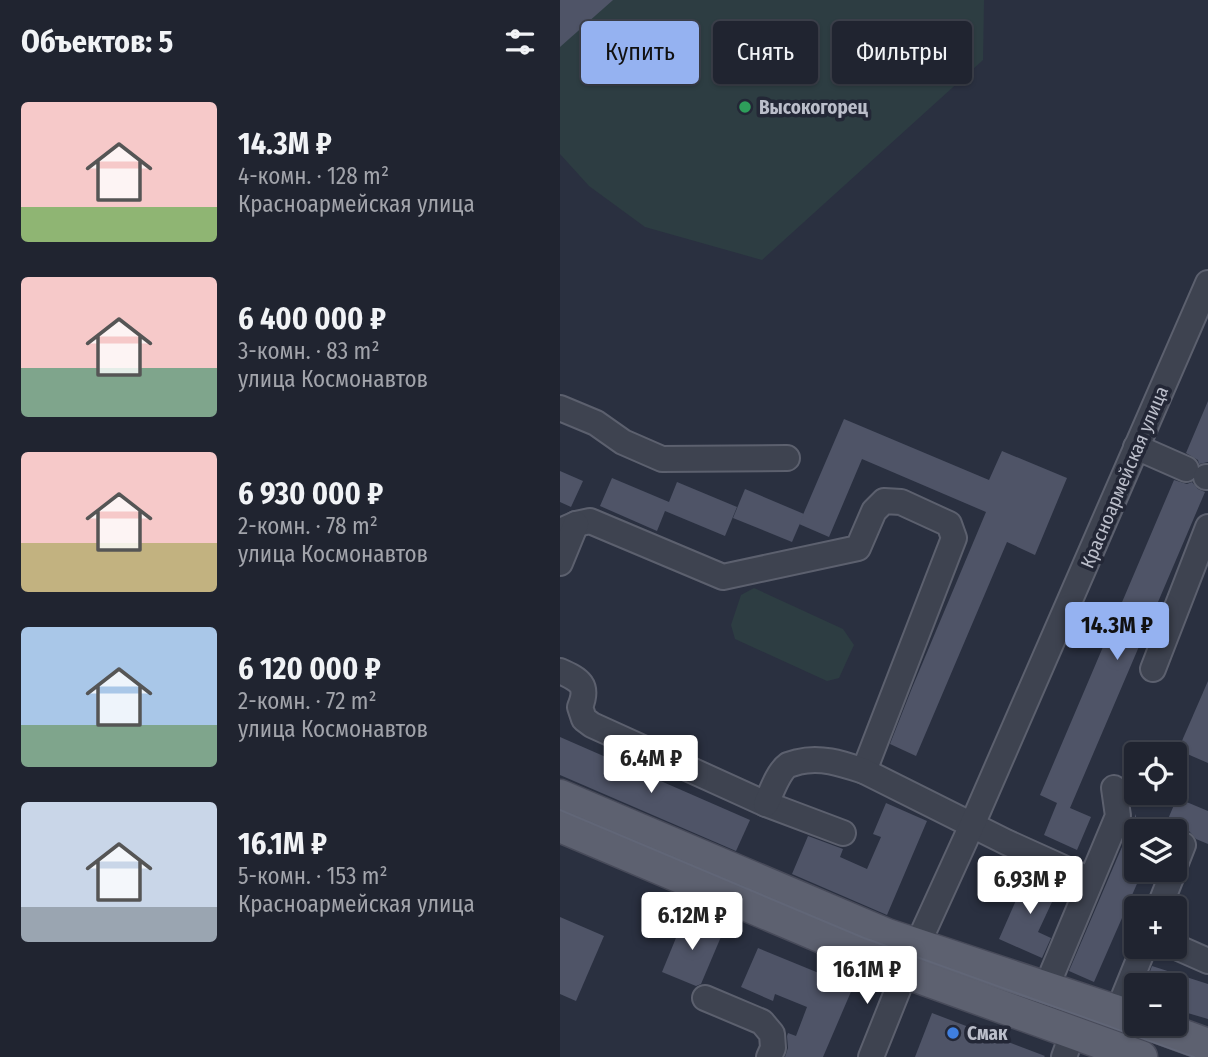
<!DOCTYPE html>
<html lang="ru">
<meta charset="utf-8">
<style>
:root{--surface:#202430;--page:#282c38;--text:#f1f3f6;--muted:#a2a4ab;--line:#3d414c;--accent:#95b2f1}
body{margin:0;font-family:"Fira Sans Condensed",sans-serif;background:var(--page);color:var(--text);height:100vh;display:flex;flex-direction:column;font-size:26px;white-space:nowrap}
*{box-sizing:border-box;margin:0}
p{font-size:23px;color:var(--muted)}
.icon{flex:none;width:38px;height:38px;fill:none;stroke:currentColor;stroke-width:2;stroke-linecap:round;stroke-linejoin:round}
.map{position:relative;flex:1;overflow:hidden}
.sheet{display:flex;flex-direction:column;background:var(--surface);width:560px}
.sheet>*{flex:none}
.top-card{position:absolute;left:21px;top:21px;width:522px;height:63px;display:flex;gap:14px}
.fabs{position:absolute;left:564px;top:742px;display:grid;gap:14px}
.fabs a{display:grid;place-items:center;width:63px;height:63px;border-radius:7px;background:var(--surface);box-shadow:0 2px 5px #0004,0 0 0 2px var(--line);font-size:35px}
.price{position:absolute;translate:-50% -60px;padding:0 16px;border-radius:7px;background:#fff;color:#222;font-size:23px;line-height:46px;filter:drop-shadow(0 2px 4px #0008)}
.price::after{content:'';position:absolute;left:50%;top:42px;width:21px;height:16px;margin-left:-10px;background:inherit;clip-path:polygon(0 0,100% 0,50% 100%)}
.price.on{background:var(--accent);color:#111}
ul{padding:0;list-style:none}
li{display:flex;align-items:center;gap:21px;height:175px;padding:0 21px}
li span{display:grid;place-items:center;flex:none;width:196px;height:140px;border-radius:7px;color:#555}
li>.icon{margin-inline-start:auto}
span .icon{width:84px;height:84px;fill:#fffc;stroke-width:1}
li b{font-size:30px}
h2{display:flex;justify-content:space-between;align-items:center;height:84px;padding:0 21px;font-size:30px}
.pill{padding:0 24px;border-radius:7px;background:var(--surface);box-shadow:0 2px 5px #0004,0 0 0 2px var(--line);font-size:24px;line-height:63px}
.pill.on{background:var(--accent);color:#111}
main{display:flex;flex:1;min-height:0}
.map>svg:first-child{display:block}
.green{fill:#2d3d42}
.building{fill:#4f5467}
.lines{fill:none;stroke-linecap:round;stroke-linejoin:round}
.minor-casing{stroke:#5c606e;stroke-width:28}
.major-casing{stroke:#484b5a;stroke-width:35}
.minor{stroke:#3e4350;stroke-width:24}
.major{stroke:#5d6170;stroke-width:32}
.tram{stroke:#616677;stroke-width:2}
.leisure-dot{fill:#2e9e5b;stroke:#232736;stroke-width:2.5}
.shop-dot{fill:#3f7fe0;stroke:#232736;stroke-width:2.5}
.labels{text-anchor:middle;stroke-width:7;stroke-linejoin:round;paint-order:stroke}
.poi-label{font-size:19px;font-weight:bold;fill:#bbbeca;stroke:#232736;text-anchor:start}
.street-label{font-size:19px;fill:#bbbeca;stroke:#232736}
</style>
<main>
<section class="sheet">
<h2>Объектов: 5<svg class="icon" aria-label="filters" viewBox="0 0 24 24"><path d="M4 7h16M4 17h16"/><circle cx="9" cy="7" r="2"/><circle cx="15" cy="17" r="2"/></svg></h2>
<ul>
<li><span style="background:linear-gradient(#f6c9c9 75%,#8fb573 0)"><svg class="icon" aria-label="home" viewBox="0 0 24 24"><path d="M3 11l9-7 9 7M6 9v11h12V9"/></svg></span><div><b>14.3M ₽</b><p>4-комн. · 128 m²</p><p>Красноармейская улица</p></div></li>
<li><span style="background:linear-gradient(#f6c9c9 65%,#7fa58c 0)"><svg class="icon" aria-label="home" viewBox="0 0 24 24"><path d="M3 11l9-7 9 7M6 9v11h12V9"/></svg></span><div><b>6 400 000 ₽</b><p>3-комн. · 83 m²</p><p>улица Космонавтов</p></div></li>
<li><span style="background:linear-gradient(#f6c9c9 65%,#c2b280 0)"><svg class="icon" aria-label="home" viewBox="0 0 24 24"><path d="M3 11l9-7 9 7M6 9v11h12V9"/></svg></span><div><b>6 930 000 ₽</b><p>2-комн. · 78 m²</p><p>улица Космонавтов</p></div></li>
<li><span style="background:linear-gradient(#a9c7e8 70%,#7fa58c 0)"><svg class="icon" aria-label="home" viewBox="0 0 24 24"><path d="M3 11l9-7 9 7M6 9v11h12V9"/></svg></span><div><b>6 120 000 ₽</b><p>2-комн. · 72 m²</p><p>улица Космонавтов</p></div></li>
<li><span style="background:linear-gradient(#c9d6e8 75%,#9aa5b1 0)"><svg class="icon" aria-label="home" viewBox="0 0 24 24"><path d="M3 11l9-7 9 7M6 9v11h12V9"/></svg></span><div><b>16.1M ₽</b><p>5-комн. · 153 m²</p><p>Красноармейская улица</p></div></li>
</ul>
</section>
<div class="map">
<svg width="648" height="1057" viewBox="0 0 648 1057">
<rect width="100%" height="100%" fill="#2a3040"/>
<g class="green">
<path d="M0,0H424L423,60L202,260L85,227L29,186L0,154Z"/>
<path d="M194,588L283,629L294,645L279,678L267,681L175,639L171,625L181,595Z"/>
</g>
<g class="building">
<path d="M0,0H53L0,47Z"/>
<path d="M648,401V462L639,464L638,460L626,453Z"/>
<path d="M284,419L429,480L442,451L507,478L475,555L447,542L356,756L330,744L352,688L426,512L302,459L269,537L239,524Z"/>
<path d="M0,471L23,481L11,507L0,502Z"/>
<path d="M52,478L109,502L117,482L177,507L165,536L105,511L97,531L40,506Z"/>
<path d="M614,480L627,484L632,482L638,489L645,492L510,808L531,817L517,850L484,835L497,803L480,795Z"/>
<path d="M185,489L244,514L232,542L173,518Z"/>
<path d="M648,681V763L618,750Z"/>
<path d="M0,737L190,820L176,851L0,775Z"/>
<path d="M617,798L648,811V844L636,839L629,831H618L605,826Z"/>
<path d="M326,803L367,821L327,915L232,874L248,836L283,849L280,857L307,869L321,837L313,834Z"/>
<path d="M576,814V870H583L534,982L509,971Z"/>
<path d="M468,873L499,887L478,932L491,938L482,958L439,939Z"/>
<path d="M125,916L163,932L141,984L136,986L102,972Z"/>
<path d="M0,917L44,936L16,1001L0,994Z"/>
<path d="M198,948L293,987L263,1057H225L228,1048L227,1036L228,1033L236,1036L247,1007L215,994L213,1001L181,987Z"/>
<path d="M592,966L648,984V1019L614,1009V985H585Z"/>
<path d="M372,1013L485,1056L484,1057H355Z"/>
</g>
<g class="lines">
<defs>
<g id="minor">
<path d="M0,408L36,423L63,442L102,459L227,458"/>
<path d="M576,447L626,469"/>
<path d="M646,477H648"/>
<path d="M0,531L16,524L30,521L163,577L298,548L314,511L324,501L341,502L389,524L394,538L304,771"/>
<path d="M0,563L16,524"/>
<path d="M593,669L648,527"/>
<path d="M0,671C20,680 29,685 20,707L24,719L32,725L206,804L283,833"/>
<path d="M206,804C211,793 218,772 228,765C228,765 238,762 238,762C261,756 283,764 304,771L446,842L530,880"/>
<path d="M614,868L623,845"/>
<path d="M599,908L614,870"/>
<path d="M614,946L648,961"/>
<path d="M486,988L558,816L554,788"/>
<path d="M145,998L202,1022L212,1034L213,1048L209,1057"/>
<path d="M558,1011L584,947"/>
<path d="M311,1057L345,972L412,825L648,283"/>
<path d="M504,1057L513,1032"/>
</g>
<g id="major">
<path d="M0,796L327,935L576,1018"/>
<path d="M0,826L345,972L581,1057"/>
<path d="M591,1024L648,1045"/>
</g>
</defs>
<use href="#minor" class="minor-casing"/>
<use href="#major" class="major-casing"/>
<use href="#minor" class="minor"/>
<use href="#major" class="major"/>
<path class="tram" d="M0,810L304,938L634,1057"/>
</g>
<circle class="leisure-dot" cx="185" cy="107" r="7"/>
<circle class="shop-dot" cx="393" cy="1033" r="7"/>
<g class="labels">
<g class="poi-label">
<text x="199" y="114">Высокогорец</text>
<text x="407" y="1040">Смак</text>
</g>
<g class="street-label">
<text transform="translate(564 477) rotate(-67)" y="7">Красноармейская улица</text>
</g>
</g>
</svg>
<div class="fabs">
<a><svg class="icon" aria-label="locate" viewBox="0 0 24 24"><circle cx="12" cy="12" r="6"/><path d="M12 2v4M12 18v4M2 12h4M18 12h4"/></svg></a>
<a><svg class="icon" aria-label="layers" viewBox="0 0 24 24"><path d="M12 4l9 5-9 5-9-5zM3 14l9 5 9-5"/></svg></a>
<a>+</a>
<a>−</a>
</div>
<b class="price on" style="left:557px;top:662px">14.3M ₽</b>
<b class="price" style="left:91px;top:795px">6.4M ₽</b>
<b class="price" style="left:470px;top:916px">6.93M ₽</b>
<b class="price" style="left:132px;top:952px">6.12M ₽</b>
<b class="price" style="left:307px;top:1006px">16.1M ₽</b>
<div class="top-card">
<a class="pill on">Купить</a>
<a class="pill">Снять</a>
<a class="pill">Фильтры</a>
</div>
</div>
</main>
